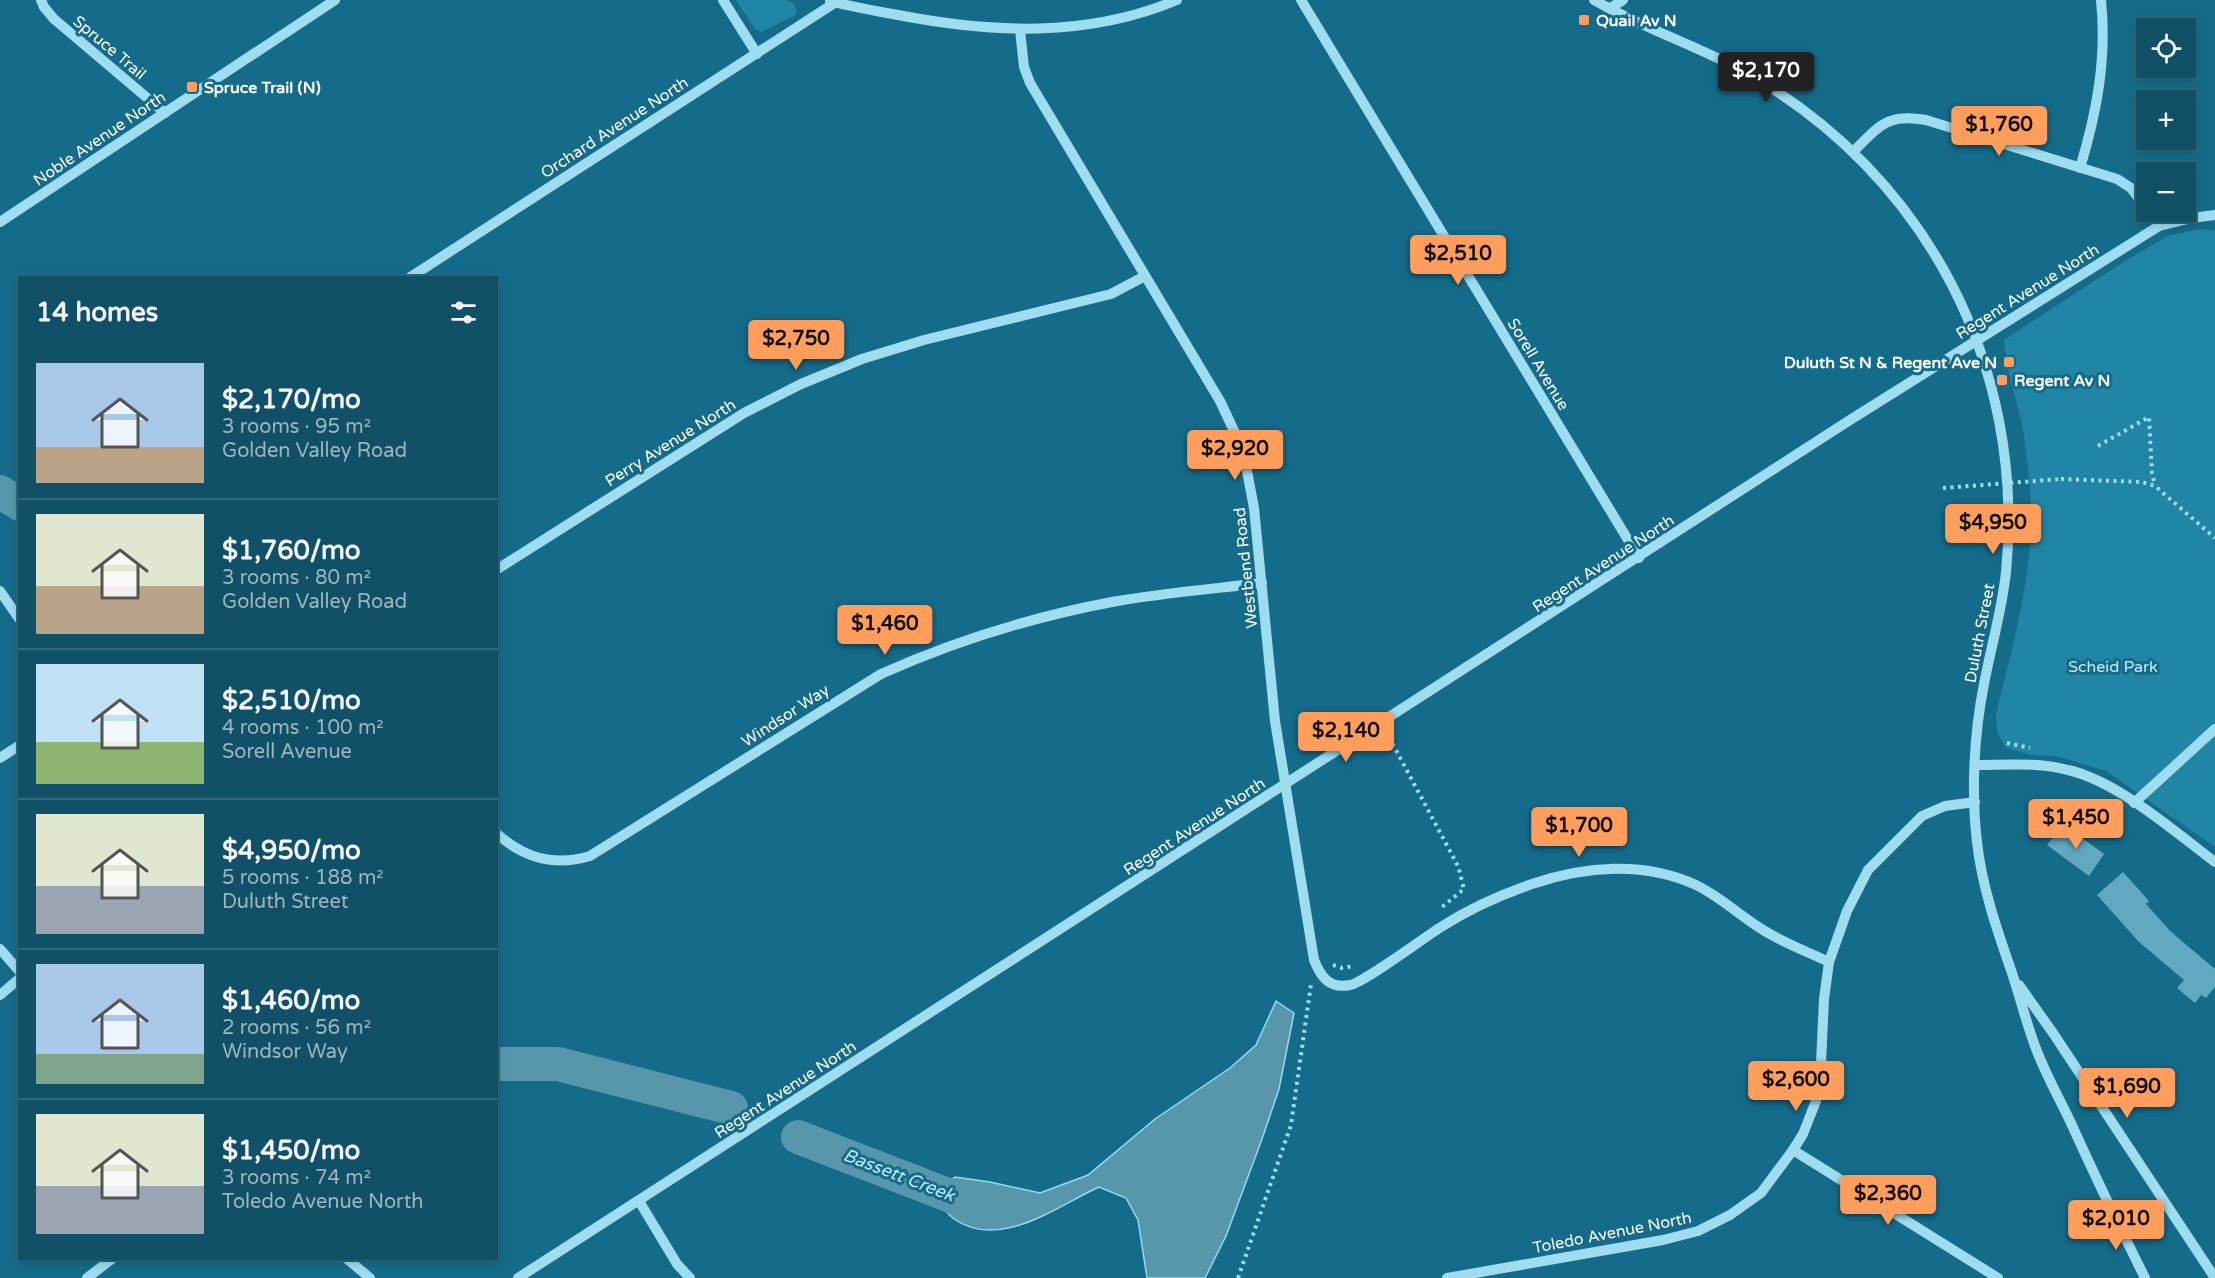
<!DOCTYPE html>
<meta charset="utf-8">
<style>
:root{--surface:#105168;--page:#19576e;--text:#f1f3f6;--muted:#9cb5c0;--line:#30687c;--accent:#ff9d5c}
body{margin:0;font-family:"Varela Round",sans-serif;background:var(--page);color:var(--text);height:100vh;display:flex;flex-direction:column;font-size:22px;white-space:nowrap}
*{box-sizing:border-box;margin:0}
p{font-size:20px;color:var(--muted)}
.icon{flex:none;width:33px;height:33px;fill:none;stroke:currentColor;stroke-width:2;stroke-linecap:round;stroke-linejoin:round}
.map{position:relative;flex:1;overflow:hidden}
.side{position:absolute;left:18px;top:276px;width:480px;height:984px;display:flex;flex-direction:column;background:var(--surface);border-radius:0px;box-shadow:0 3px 9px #0003,0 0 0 2px var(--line)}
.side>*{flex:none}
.controls{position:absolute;left:2136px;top:18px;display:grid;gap:12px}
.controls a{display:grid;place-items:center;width:60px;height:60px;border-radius:0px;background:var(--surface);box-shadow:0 3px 9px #0003,0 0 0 2px var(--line);font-size:30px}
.price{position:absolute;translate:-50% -51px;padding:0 14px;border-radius:6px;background:var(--accent);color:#111;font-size:20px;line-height:39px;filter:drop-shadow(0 2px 3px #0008)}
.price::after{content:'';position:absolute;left:50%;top:36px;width:18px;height:14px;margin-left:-9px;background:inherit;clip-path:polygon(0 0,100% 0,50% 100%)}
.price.on{background:#222;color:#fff}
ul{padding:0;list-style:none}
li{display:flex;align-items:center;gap:18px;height:150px;padding:0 18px}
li+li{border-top:2px solid var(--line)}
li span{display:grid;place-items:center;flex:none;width:168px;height:120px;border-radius:0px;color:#555}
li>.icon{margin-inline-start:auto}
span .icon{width:72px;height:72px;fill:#fffc;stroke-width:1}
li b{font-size:26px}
h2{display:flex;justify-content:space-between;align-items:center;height:72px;padding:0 18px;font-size:26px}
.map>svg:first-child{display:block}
.green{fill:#2186a6}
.water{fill:#5897ab;stroke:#90dcf2;stroke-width:1.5}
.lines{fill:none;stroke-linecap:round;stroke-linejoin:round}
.river{stroke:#5897ab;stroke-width:34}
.building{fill:#61a9c1}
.path{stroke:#9edcef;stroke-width:4;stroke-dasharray:3 4.5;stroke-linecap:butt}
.minor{stroke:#9edcef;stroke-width:10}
.path-bridge{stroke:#9edcef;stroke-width:4;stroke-dasharray:3 4.5;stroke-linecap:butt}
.poi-dot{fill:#ff9d5c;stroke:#156c8a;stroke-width:2}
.labels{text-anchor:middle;stroke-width:6;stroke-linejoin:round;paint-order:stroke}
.poi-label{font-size:16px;font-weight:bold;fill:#fff;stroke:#156c8a;text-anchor:start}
.street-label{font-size:16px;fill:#fff;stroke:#156c8a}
.park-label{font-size:16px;fill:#c4eefb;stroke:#156c8a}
.water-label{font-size:18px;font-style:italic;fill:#bae9f8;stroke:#156c8a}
</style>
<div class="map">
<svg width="2215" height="1278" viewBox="0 0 2215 1278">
<rect width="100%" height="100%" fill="#156c8a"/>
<g class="green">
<path d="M736,0H787L793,3L797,11L794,16L761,32L755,29Z"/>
<path d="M2200,229L2215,231V847L2106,771L2056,756L2030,755L2005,747L1997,731L1996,714C2014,641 2036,565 2030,489C2028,468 2026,445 2022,425C2016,397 2006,369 2004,340L2125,261L2168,236Z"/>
</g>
<path class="water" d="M1276,1001L1294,1013L1279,1089L1262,1139L1226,1236L1205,1278H1147L1138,1220L1126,1198L1099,1187C1057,1206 1000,1251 954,1219C946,1213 939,1202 933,1194L955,1177L990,1182L1040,1193L1088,1175L1155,1119L1230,1068L1256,1045Z"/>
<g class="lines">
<g class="river">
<path d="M0,492L20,504"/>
<path d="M496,1064H558L731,1108"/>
<path d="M798,1137L961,1200H982"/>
</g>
</g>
<g class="building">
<path d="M2063,824L2104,854L2089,876L2047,845Z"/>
<path d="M2123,872L2149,901L2146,904L2170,931L2215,969V987L2206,998L2201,995L2195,1003L2177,988L2184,980L2139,942L2097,895Z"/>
</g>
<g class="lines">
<g class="path">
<path d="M2098,446L2149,417L2152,473L2155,485"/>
<path d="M2061,479L2142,482L2155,486L2215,538"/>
<path d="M1389,737L1458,866L1464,889L1442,907"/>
<path d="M2007,743L2030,748"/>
<path d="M1333,965L1342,968L1354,966"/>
<path d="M1238,1278L1291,1125L1311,984"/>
</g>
<g class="minor">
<path d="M41,0L44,7L54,19L165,113"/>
<path d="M723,0L757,54"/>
<path d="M1301,0L1639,558"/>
<path d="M1594,0C1642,28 1696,45 1745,72C1926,174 2026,366 2006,572C2002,610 1991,647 1984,684C1974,734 1971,791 1977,842C1982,887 1997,930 2012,973C2020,997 2026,1022 2035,1046C2044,1071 2058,1096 2070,1121C2094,1174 2119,1226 2145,1278"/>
<path d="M830,1C852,7 875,11 898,15C992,33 1087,38 1177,0"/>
<path d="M1609,9L1623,0"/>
<path d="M1020,30L1024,67L1030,83L1220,401L1236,435L1247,471L1254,508L1275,721L1314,960C1321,977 1329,989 1350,985C1363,983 1425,937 1441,927C1469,909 1500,895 1532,884C1585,866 1644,861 1696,885C1719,896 1738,914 1760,928C1781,942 1806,951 1829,962"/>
<path d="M1853,152C1879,126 1887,113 1926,120L2117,179L2131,188L2146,208"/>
<path d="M2080,168C2097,112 2107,58 2101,0"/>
<path d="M2149,212L2159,226L2192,218L2215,215"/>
<path d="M0,222L335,0"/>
<path d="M409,278L836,2"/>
<path d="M496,570L744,413L801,384L862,359L924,340L1111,294L1145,276"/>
<path d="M0,591L20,620"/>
<path d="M0,758L20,745"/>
<path d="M1976,765C2006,765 2038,762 2068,770C2117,781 2174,831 2215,862"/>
<path d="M2134,803L2215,729"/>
<path d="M496,833C524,858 554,867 590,856L881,674C955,641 1032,617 1112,602C1161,593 1212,589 1262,583"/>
<path d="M0,949L20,972"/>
<path d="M2019,985L2053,1033L2215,1278"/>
<path d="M0,995L20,978"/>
<path d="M1793,1150L1998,1278"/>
<path d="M639,1201L677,1264L690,1278"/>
<path d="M346,1258L370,1278"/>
<path d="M87,1278L113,1258"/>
<path d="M518,1278L1850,420L2159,226"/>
<path d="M1447,1278L1663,1240L1698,1231L1730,1215L1761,1193L1793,1150L1803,1134L1816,1101L1821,1063L1824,999L1829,962L1847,911L1868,870L1922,816L1945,806L1975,802"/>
</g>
<path class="path-bridge" d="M1943,488L2061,479"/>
</g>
<g class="poi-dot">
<rect x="1578" y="14" width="12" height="12" rx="3"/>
<rect x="186" y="81" width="12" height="12" rx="3"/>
<rect x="2003" y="356" width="12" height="12" rx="3"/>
<rect x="1996" y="374" width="12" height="12" rx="3"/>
</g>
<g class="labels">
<g class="poi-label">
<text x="1596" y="26">Quail Av N</text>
<text x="204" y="93">Spruce Trail (N)</text>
<text x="1997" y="368" text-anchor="end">Duluth St N &amp; Regent Ave N</text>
<text x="2014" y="386">Regent Av N</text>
</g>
<g class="street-label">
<text transform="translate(110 47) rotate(40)" y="6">Spruce Trail</text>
<text transform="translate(614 127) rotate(-33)" y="6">Orchard Avenue North</text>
<text transform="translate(99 138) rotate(-34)" y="6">Noble Avenue North</text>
<text transform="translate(2027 291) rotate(-32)" y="6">Regent Avenue North</text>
<text transform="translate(1539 364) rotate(59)" y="6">Sorell Avenue</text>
<text transform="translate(670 442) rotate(-32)" y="6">Perry Avenue North</text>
<text transform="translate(1603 563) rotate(-33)" y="6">Regent Avenue North</text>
<text transform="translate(1245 568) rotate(-96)" y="6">Westbend Road</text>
<text transform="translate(1979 633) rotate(-79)" y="6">Duluth Street</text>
<text transform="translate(785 715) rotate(-33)" y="6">Windsor Way</text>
<text transform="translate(1194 826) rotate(-33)" y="6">Regent Avenue North</text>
<text transform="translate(785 1089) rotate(-33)" y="6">Regent Avenue North</text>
<text transform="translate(1612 1232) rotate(-11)" y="6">Toledo Avenue North</text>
</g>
<g class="park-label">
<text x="2113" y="672">Scheid Park</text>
</g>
<g class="water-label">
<text transform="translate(899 1175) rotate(21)" y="6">Bassett Creek</text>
</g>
</g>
</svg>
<div class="controls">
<a><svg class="icon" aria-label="locate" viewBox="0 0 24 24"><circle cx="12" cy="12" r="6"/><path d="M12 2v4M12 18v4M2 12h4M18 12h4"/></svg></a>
<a>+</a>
<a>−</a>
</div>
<b class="price on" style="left:1766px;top:103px">$2,170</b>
<b class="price" style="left:1999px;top:157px">$1,760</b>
<b class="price" style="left:1458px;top:286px">$2,510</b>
<b class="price" style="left:796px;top:371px">$2,750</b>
<b class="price" style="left:1235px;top:481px">$2,920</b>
<b class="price" style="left:1993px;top:555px">$4,950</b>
<b class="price" style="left:885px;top:656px">$1,460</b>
<b class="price" style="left:1346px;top:763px">$2,140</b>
<b class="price" style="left:2076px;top:850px">$1,450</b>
<b class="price" style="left:1579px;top:858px">$1,700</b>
<b class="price" style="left:1796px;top:1112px">$2,600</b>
<b class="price" style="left:2127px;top:1119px">$1,690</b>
<b class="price" style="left:1888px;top:1226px">$2,360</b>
<b class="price" style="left:2116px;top:1251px">$2,010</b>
<section class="side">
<h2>14 homes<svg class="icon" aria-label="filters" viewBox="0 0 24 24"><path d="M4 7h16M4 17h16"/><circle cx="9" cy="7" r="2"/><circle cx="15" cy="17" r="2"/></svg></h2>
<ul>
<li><span style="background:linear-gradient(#a9c7e8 70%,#b9a48a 0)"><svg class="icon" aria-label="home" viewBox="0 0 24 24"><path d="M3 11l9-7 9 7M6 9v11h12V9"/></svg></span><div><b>$2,170/mo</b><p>3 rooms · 95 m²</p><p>Golden Valley Road</p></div></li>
<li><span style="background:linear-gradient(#dfe7d0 60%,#b9a48a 0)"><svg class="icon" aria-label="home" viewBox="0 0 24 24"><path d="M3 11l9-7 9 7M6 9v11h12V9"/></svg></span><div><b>$1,760/mo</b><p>3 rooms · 80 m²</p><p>Golden Valley Road</p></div></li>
<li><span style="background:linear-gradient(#bfe0f5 65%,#8fb573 0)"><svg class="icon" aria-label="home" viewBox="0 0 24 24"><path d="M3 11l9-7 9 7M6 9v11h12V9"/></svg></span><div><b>$2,510/mo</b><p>4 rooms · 100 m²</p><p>Sorell Avenue</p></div></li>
<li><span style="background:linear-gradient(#dfe7d0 60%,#9aa5b1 0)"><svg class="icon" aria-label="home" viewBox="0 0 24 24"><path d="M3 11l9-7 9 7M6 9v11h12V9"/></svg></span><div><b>$4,950/mo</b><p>5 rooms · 188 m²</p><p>Duluth Street</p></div></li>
<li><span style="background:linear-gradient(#a9c7e8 75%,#7fa58c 0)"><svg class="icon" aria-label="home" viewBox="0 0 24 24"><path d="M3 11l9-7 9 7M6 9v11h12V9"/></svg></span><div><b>$1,460/mo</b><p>2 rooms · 56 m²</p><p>Windsor Way</p></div></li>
<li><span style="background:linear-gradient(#dfe7d0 60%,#9aa5b1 0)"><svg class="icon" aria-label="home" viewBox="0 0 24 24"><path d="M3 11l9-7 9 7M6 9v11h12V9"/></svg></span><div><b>$1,450/mo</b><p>3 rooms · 74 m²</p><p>Toledo Avenue North</p></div></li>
</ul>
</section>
</div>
